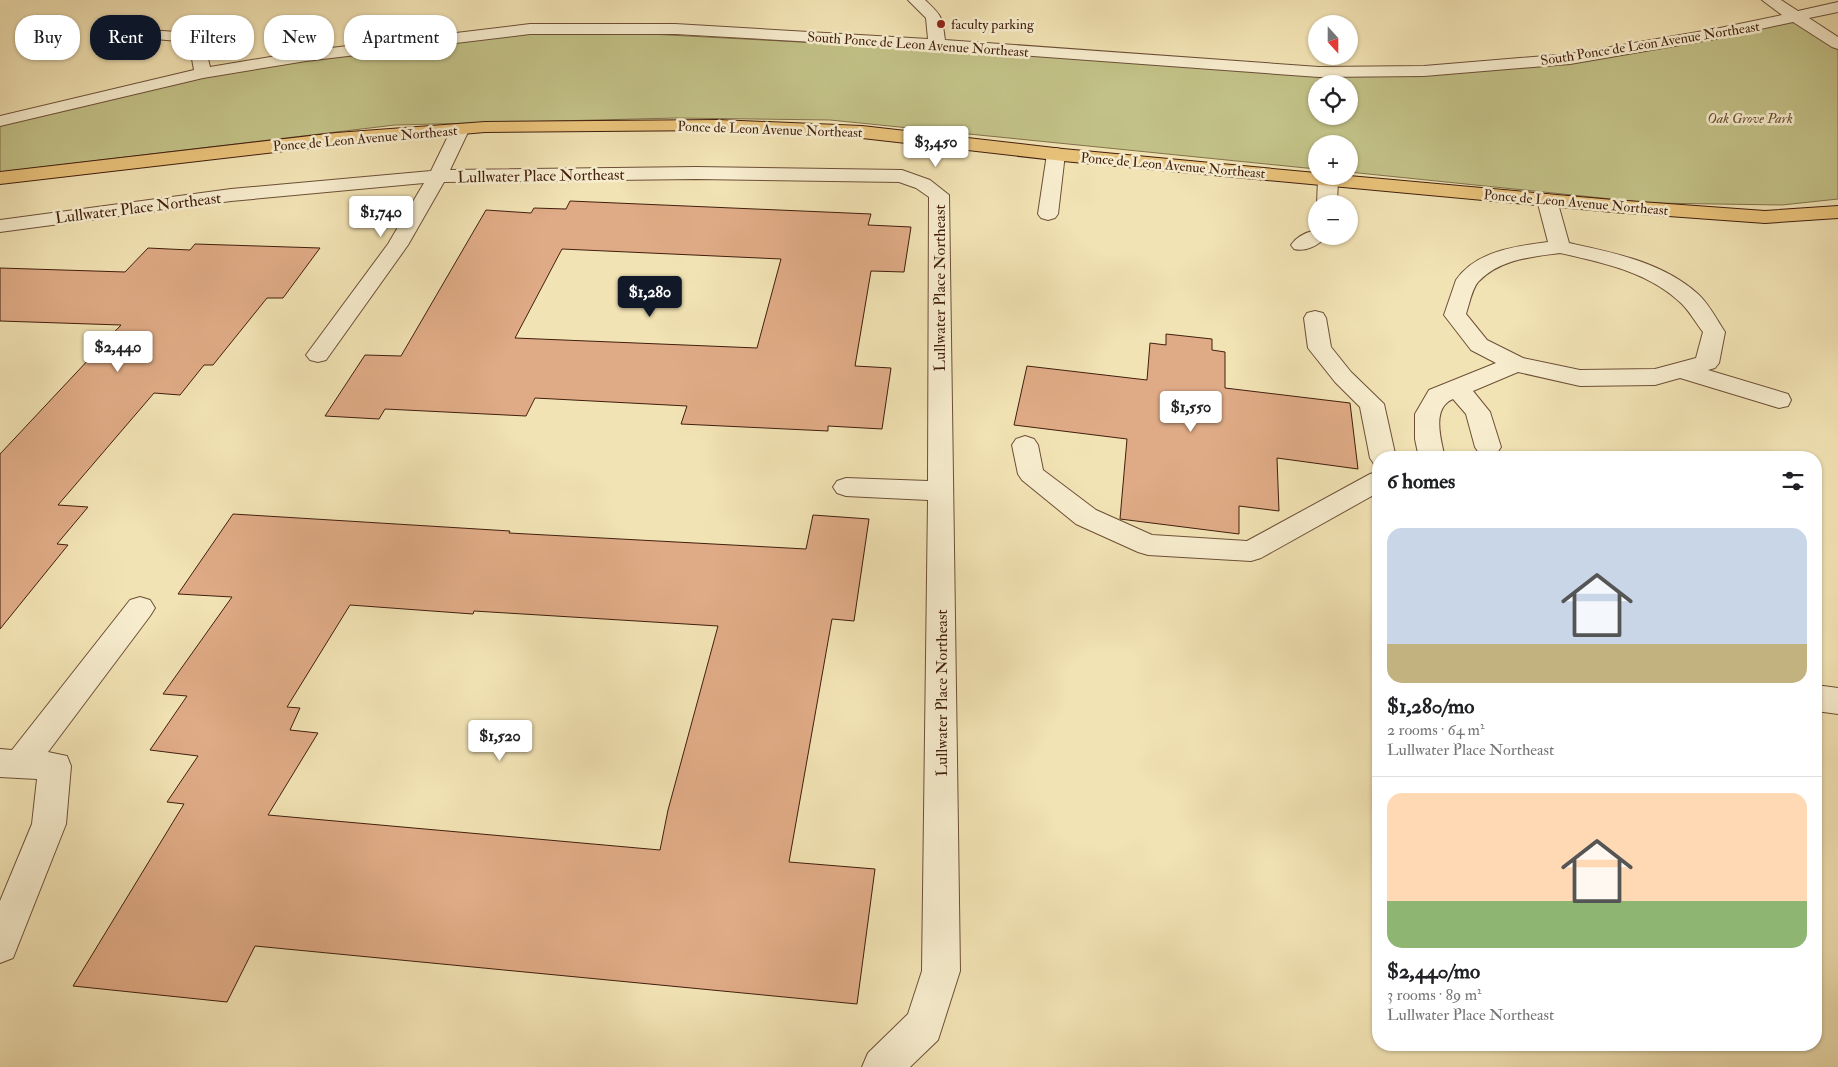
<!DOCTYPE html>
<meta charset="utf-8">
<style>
:root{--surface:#fff;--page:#f6f6f6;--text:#202124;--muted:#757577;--line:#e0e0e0;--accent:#111827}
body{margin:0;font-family:"IM FELL Double Pica",serif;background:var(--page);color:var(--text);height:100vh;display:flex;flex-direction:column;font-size:19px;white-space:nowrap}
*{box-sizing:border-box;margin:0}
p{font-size:16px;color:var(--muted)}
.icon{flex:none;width:28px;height:28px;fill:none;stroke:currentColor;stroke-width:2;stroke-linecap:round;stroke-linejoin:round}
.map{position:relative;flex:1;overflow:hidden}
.drawer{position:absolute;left:1372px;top:451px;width:450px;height:600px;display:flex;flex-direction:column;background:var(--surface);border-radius:20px;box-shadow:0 1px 4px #0004}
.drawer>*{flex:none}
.banner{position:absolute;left:15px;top:15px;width:475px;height:45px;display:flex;gap:10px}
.needle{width:32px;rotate:159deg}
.buttons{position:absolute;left:1308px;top:15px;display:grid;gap:10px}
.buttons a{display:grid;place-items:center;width:50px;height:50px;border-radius:50%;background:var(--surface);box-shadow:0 1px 4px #0004;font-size:25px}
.price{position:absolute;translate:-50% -42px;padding:0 11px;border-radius:5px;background:#fff;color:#222;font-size:16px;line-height:32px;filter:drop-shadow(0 1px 2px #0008)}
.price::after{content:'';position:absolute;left:50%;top:30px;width:15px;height:11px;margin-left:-8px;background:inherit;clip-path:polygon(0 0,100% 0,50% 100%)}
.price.active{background:var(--accent);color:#fff}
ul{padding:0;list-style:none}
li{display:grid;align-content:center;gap:10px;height:265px;padding:0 15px}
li+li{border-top:1px solid var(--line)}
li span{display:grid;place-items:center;height:155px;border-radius:15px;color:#555}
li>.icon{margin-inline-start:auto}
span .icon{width:90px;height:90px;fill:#fffc;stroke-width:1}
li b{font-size:21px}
h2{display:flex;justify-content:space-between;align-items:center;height:60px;padding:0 15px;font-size:21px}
.tag{padding:0 18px;border-radius:20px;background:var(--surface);box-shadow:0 1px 4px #0004;font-size:18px;line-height:45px}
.tag.active{background:var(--accent);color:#fff}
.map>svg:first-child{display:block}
.green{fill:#c2c187;stroke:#82704a;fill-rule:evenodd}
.building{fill:#dfab86;stroke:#411e0d;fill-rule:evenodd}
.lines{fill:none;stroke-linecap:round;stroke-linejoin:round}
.minor-casing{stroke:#6d4f37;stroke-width:2}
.highway-casing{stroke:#411e0d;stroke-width:2}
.minor{fill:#f7edce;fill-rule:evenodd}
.highway{fill:#e9c27a;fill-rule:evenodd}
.poi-dot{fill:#8f2418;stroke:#f7edce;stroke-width:2}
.labels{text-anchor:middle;stroke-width:5;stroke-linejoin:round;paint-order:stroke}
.far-poi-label{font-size:14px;fill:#411e0d;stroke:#f7edce;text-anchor:start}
.far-street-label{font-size:14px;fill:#411e0d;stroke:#f7edce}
.far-park-label{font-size:14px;font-style:italic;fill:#684f32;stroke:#f7edce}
.street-label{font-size:16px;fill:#411e0d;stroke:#f7edce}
</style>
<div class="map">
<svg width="1838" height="1067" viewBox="0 0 1838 1067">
<rect width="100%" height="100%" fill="#f2e3b4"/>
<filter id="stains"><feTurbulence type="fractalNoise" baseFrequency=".004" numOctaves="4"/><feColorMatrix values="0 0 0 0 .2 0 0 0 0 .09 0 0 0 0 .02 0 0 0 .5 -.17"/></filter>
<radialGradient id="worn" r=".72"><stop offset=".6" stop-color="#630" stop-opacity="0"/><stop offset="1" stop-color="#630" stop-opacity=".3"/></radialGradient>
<path class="green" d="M1798,21L1838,48V199L1782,205L1650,203L1349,172V144H1316V169L830,120L676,118L395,125L0,172V121L252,62L530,29L612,32L1064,56L1319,72L1575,59ZM1316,84H1349V116H1316Z"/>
<g class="building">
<path d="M570,201L871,214L868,225L911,227L904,272L871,271L855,366L891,368L882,429L828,426V431L681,424L687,406L535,398L526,416L385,409L379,419L325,416L365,355L401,356L486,210L531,213L534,208L566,209ZM562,249L781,259L757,348L515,338Z"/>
<path d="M195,244L320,248L283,298H267L213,365H204L180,395L154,393L58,505L88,507L57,544L68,545L0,629V454L121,325L0,321V268L125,272L148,248L190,250Z"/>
<path d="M1166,334L1212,339V350L1225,352V388L1350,403L1358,469L1277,458L1279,511L1239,506V534L1120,519L1127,439L1014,425L1027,366L1147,380L1150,343L1166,345Z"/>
<path d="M233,514L510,531L509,533L806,549L813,515L869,519L854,621L832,619L789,862L875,869L857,1004L255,946L227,1002L73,986L184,804L167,802L198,756L150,750L187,696L163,694L232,597L178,594ZM350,605L473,614L474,611L718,626L668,810L660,850L268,815L318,733L290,730L300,708L287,707Z"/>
</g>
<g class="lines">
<defs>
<g id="minor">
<path d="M908,0H925C942,16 942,16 945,40L1319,67L1424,66L1570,54L1715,29L1782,15L1762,0H1781L1798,11L1838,2V12L1809,18L1838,37V49L1832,47L1793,22L1715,39L1570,64L1424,76L1319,77L953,50L675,34H530L306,61L203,78L0,126V116L194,70L189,42L144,38L142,35L144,32L150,30L202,34L210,67L306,51L530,24H675L928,39L926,18Z"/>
<path d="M460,124L466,126L469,130L450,170L696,167L902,170L930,180L949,195L960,971L938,1040L910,1067H862L868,1053L908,1014L922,971L928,500L846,496L837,493L833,487L837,481L846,478L928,481L929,197L916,188L899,182L696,179L444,182L408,245L326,360L318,362L310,360L306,355L388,244L424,183L231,201L0,232V220L231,189L431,171L451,130L454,126Z"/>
<path d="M1056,148L1063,150L1065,154L1058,214L1055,218L1048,220L1041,218L1038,214L1047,154L1049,150Z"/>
<path d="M1320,176H1336L1338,179L1337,204H1317L1318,179Z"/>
<path d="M1547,194L1554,196L1557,200L1569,243C1615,253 1662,262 1698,294C1709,304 1717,320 1725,332L1719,363L1715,368L1708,370L1788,394L1791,400L1788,406L1779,408L1680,378L1655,385L1580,386L1518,372L1473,391L1490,412L1501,447L1497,453L1488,456L1479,453L1475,447L1466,414L1453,399C1431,408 1441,440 1445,458H1419L1415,439V414L1429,390L1496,363L1471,350L1444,315L1456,280C1476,251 1516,246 1548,242L1537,200L1540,196ZM1560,253C1604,263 1649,272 1682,304C1690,312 1696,323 1703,332L1696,358L1655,369L1580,370L1523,358L1487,340L1466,314C1469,305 1472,289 1478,282C1500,259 1531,257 1560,253Z"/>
<path d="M1316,230V236H1326C1319,246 1305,252 1294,249L1291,245C1296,237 1307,232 1316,230Z"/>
<path d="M1315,311L1323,313L1326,318L1331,347L1351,372L1384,404L1396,458H1379V466L1374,464L1370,458L1360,407L1335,382L1308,348L1304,318L1307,313Z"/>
<path d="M1025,436L1034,439L1038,445L1043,470L1096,510L1152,535L1247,541L1370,474L1379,471V492L1261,558L1251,561L1148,555L1138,552L1076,524L1022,480L1018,474L1012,445L1016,439Z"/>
<path d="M140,597L150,600L155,608L150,616L48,752L67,756L71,766L66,824L13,958L0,963V901L32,824L37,779L0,777V749L12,750L130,600Z"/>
<path d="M1816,685L1838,688V714L1816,711Z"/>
</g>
<path id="highway" d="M718,120L862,126L1063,149L1316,173V176H1349L1613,200L1765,211L1838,206V218L1765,223L1613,212L1063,161L862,138L718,130L485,132L336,145L0,184V172L336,133L485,122Z"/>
</defs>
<use href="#minor" class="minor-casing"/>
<use href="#highway" class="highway-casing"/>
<use href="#minor" class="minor"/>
<use href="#highway" class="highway"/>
</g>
<circle class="poi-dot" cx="941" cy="24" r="5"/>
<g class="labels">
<g class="far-poi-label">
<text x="951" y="29">faculty parking</text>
</g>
<g class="far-street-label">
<text transform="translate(1650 43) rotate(-9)" y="5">South Ponce de Leon Avenue Northeast</text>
<text transform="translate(918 44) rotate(4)" y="5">South Ponce de Leon Avenue Northeast</text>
<text transform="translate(770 129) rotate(2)" y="5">Ponce de Leon Avenue Northeast</text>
<text transform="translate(365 138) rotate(-5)" y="5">Ponce de Leon Avenue Northeast</text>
<text transform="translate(1173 165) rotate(5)" y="5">Ponce de Leon Avenue Northeast</text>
<text transform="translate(1576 202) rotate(5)" y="5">Ponce de Leon Avenue Northeast</text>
</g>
<g class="far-park-label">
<text x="1750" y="123">Oak Grove Park</text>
</g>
<g class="street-label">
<text transform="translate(541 175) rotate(-1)" y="6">Lullwater Place Northeast</text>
<text transform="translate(138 207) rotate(-7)" y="6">Lullwater Place Northeast</text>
<text transform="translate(939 288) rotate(-90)" y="6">Lullwater Place Northeast</text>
<text transform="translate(941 693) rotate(-90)" y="6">Lullwater Place Northeast</text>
</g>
</g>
<rect width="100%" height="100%" filter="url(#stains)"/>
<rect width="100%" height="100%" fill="url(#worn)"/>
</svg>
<div class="buttons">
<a><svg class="needle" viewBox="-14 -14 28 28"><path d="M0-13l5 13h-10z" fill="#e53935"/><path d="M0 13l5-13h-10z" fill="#757577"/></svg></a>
<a><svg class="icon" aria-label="locate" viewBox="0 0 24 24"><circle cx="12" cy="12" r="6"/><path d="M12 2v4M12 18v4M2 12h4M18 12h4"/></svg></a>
<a>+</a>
<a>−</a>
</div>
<b class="price" style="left:936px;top:168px">$3,450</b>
<b class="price" style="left:381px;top:238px">$1,740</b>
<b class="price active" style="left:650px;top:318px">$1,280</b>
<b class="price" style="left:118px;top:373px">$2,440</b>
<b class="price" style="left:1191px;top:433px">$1,550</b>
<b class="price" style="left:500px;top:762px">$1,520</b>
<div class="banner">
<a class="tag">Buy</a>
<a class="tag active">Rent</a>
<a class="tag">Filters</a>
<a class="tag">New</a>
<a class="tag">Apartment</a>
</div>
<section class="drawer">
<h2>6 homes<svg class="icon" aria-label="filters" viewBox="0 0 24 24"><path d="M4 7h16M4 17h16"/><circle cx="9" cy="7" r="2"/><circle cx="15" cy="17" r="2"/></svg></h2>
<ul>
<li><span style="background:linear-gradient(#c9d6e8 75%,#c2b280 0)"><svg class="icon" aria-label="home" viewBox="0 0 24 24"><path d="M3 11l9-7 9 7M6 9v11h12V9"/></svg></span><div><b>$1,280/mo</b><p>2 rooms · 64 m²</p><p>Lullwater Place Northeast</p></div></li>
<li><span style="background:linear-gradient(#ffd9b3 70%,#8fb573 0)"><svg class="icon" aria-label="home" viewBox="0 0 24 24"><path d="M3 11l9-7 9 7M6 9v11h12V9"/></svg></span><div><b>$2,440/mo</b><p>3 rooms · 89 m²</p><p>Lullwater Place Northeast</p></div></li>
</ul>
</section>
</div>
